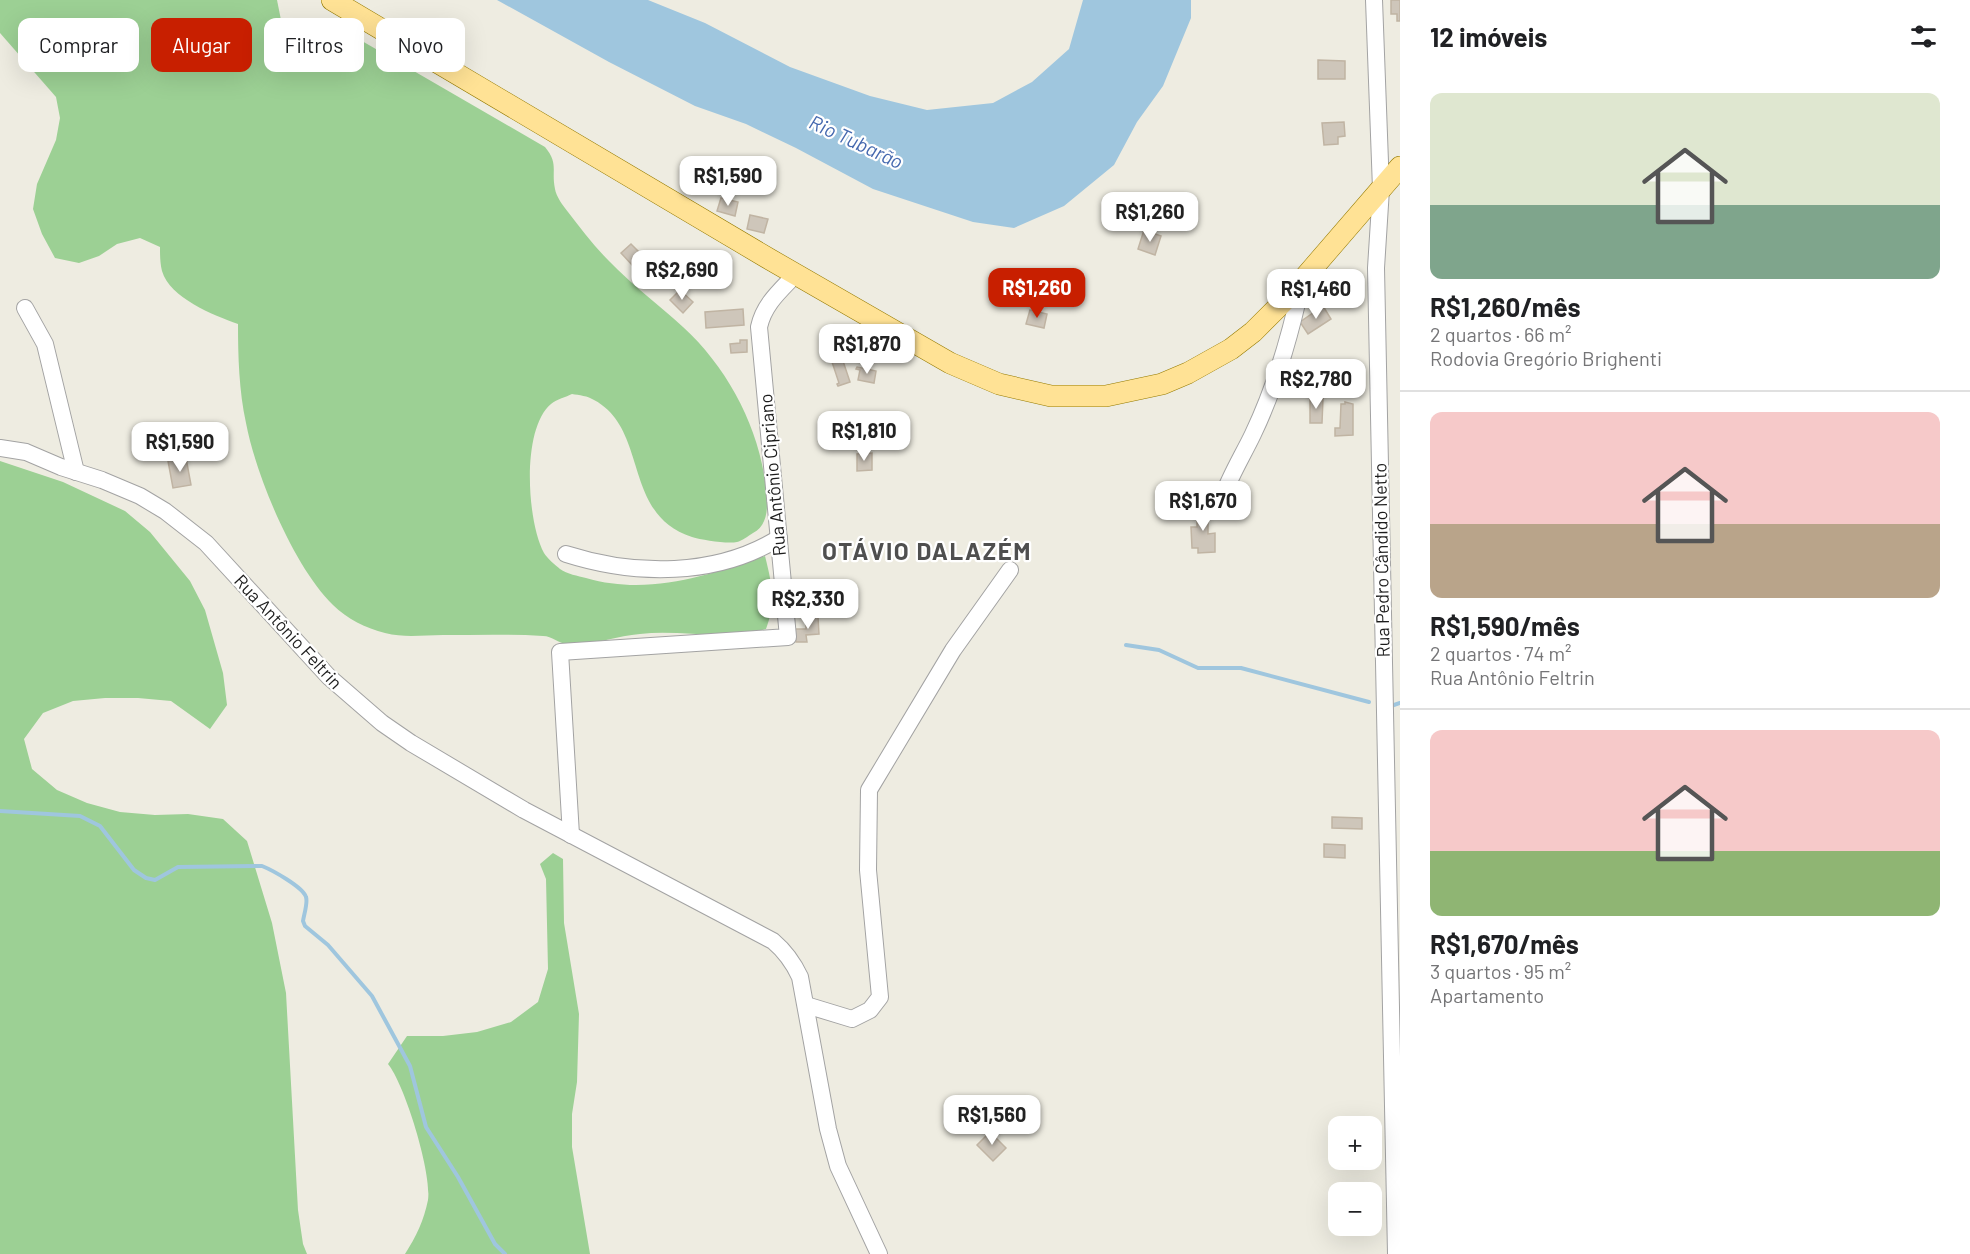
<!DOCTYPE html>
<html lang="pt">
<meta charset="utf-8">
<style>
:root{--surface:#fff;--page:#f2f2f2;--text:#202124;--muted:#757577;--line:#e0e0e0;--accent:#c81f00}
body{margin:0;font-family:Barlow,sans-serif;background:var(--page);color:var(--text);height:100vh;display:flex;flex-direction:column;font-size:22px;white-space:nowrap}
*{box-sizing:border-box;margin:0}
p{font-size:20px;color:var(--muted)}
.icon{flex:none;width:33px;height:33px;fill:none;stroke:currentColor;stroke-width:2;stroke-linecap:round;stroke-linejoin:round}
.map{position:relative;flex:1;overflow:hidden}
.panel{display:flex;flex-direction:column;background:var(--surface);width:570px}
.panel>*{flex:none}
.guide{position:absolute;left:18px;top:18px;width:570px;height:54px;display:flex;gap:12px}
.tools{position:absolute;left:1328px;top:1116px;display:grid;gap:12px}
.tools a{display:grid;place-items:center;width:54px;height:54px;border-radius:12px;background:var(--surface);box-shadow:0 6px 24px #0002;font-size:30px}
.price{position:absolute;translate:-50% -51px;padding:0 14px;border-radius:12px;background:#fff;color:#222;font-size:20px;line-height:39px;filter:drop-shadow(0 2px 3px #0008)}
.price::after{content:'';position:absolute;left:50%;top:36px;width:18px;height:14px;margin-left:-9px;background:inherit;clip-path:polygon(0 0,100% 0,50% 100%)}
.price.on{background:var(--accent);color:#fff}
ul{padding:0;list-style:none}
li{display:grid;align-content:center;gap:12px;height:318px;padding:0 30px}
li+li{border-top:2px solid var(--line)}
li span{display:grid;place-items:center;height:186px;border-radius:12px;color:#555}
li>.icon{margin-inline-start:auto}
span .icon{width:108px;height:108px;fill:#fffc;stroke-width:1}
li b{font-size:26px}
h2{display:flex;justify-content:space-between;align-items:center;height:72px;padding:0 30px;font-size:26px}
.chip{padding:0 21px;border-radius:12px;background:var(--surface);box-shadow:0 6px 24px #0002;font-size:21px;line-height:54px}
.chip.on{background:var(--accent);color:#fff}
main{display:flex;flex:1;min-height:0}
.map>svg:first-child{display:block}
.forest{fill:#9cd094}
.water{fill:#9fc6de}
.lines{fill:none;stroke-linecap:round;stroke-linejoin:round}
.stream{stroke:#9fc6de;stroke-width:4}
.building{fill:#cec6ba;stroke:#c0b4a3;stroke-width:1.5}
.minor-casing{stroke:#a3a3a3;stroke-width:18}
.major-casing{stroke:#947a00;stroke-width:22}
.minor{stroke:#fff;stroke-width:16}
.major{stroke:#ffe295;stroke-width:21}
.labels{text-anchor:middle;stroke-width:4.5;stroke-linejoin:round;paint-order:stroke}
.street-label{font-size:18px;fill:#1c1c1c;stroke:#fff}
.water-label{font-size:20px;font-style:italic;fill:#4569af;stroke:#fff}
.district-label{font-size:24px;font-weight:bold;letter-spacing:1.5px;fill:#4f4f4f;stroke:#fff}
</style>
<main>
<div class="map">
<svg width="1400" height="1254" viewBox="0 0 1400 1254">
<rect width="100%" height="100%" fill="#eeece1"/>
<g class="forest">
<path d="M0,0H277L282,25L296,41L318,53L341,51L362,41L545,147C559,164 551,170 555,189C556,196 563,206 568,212C581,229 594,246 609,261C632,285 659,305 683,327C728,368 760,429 766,489C768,504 769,525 753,533C748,536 742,541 737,542C727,544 702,540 692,537C622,515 649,429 594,400C588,396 579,395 572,394C566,397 557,399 551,404C521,429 527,522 544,553C547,558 555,565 560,569C567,574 578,576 586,578C648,596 706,576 765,556C772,584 776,602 766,629C725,642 682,629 640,634C616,636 592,646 568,644C559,644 552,636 543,636C510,634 476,635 443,635C423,635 405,638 385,633C366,628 347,619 333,605C294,567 256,476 246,423C239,391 238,356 238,324C213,315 170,298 162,271C160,263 160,255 160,247L140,238L117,244L99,256L79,263L55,258L42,234L33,209L37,184L56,140L60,118L56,97L0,33Z"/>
<path d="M0,461L63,482L125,511L150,532L190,581L205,610L223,673L227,705L210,729L171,701L138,698H105L73,701L43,713L24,739L32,769L57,790L87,803L120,812L155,815L188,814L223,819L247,841L272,923L286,993L298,1210L303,1244L307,1254H0Z"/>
<path d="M553,853L563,859L564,923L579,1014L577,1082L572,1114V1147L590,1254H405C416,1237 424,1220 428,1200C432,1173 405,1085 388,1064L407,1036H443L477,1032L511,1022L538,1002L548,969L546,879L540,864Z"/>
</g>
<path class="water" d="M497,0H648L705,23L790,67L870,96L927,110L993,103L1032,82L1069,49L1083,0H1191V18L1163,86L1137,122L1114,165L1064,206L1014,228L973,222L873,189L796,148L746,124L695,106L609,62Z"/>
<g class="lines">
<g class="stream">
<path d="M1126,645L1159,650L1198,668H1241L1369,702"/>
<path d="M1391,706L1400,703"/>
<path d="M0,811L80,816L100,826L134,870L146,878L155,880L178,867L262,866C272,870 303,887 306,897C308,903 304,914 303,921L305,926L328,945L372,996L410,1066L426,1127L458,1177L495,1244L505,1254"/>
</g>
</g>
<g class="building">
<path d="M1391,0H1400V21H1397V14H1391Z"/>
<path d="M312,22L324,31L318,39L320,41L318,43L304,32Z"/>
<path d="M1318,60L1345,61V79H1318Z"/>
<path d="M1344,122L1345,136L1338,137V144L1324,145L1322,123Z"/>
<path d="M721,198L738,202L735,216L717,211Z"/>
<path d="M750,215L768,219L764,233L747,229Z"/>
<path d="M1144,230L1161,236L1155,255L1138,249Z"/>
<path d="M631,244L644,257L633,266L621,253Z"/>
<path d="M680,290L693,302L683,313L670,300Z"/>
<path d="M1323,306L1331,319L1308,334L1300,322Z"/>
<path d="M743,309L744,325L706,328L705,312Z"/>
<path d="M1030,310L1047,314L1044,328L1026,324Z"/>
<path d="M740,340H747V352L731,353L730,344L740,343Z"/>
<path d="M842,358L850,382L838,386L837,384L839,383L832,362Z"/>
<path d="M857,367L876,371L874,383L858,380L860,370L856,369Z"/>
<path d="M1310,398H1323L1322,423H1310Z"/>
<path d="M1345,402L1353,404V435L1335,436V428H1340L1341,404H1345Z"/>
<path d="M827,420L837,424L829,443L819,439Z"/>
<path d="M872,453V470L857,471V454Z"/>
<path d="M186,458L191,485L173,488L168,461Z"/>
<path d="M1197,504H1208V534L1215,533V552L1198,553V548H1192L1191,527H1197Z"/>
<path d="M818,617L819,634L806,635L807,642H796L795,629H806V618Z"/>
<path d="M1332,817L1362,818V829L1332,828Z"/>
<path d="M1324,844L1345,845V858L1324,857Z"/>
<path d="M990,1132L1006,1148L993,1161L977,1145Z"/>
</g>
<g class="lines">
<defs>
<g id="minor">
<path d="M1374,0L1381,189L1376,268L1396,1254"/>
<path d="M25,308L45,344L76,472"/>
<path d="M0,448L26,452L61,467L102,480L140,496L165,511L206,543L329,677L382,723L411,743L524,810L773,941C786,952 793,962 800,977L828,1129L838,1166L879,1254"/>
<path d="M1223,496C1231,474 1243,455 1253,434C1276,386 1291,333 1302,281"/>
<path d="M566,554C635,576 716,577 779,538"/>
<path d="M571,835L560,652L788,637L759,327C764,304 780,291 796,274"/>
<path d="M806,1005L852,1019L870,1010L880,997L868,870L869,790L953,650L1010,570"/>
</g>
<path id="major" d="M332,0L771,260L950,363L999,384L1051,396H1106L1162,384L1188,373L1231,349L1253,332L1286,299L1400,167"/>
</defs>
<use href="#minor" class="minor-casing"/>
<use href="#major" class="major-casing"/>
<use href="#minor" class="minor"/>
<use href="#major" class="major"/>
</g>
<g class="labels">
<g class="street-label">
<text transform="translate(773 475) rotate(-95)" y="6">Rua Antônio Cipriano</text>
<text transform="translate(1382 560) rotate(-91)" y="6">Rua Pedro Cândido Netto</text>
<text transform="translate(288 632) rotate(47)" y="6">Rua Antônio Feltrin</text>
</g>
<g class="water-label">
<text transform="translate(856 142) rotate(25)" y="7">Rio Tubarão</text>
</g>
<g class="district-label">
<text x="927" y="560">OTÁVIO DALAZÉM</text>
</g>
</g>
</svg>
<div class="tools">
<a>+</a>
<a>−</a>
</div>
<b class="price" style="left:728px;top:207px">R$1,590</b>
<b class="price" style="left:1150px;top:243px">R$1,260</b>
<b class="price" style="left:682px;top:301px">R$2,690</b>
<b class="price on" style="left:1037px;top:319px">R$1,260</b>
<b class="price" style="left:1316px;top:320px">R$1,460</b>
<b class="price" style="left:867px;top:375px">R$1,870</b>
<b class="price" style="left:1316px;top:410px">R$2,780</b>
<b class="price" style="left:864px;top:462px">R$1,810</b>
<b class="price" style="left:180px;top:473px">R$1,590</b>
<b class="price" style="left:1203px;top:532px">R$1,670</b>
<b class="price" style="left:808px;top:630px">R$2,330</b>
<b class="price" style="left:992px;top:1146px">R$1,560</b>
<div class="guide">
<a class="chip">Comprar</a>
<a class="chip on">Alugar</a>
<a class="chip">Filtros</a>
<a class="chip">Novo</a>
</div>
</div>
<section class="panel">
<h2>12 imóveis<svg class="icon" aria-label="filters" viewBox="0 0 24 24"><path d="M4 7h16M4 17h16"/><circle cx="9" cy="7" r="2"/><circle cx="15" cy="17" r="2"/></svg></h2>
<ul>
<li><span style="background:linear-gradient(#dfe7d0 60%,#7fa58c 0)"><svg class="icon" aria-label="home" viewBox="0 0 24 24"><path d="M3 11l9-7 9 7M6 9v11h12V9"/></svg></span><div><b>R$1,260/mês</b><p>2 quartos · 66 m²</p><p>Rodovia Gregório Brighenti</p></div></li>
<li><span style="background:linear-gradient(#f6c9c9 60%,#b9a48a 0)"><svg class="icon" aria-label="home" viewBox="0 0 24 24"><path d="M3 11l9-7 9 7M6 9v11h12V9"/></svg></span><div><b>R$1,590/mês</b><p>2 quartos · 74 m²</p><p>Rua Antônio Feltrin</p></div></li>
<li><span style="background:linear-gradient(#f6c9c9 65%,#8fb573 0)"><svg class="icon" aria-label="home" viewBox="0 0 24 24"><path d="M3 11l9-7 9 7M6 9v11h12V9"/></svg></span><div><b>R$1,670/mês</b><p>3 quartos · 95 m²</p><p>Apartamento</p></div></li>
</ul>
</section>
</main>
